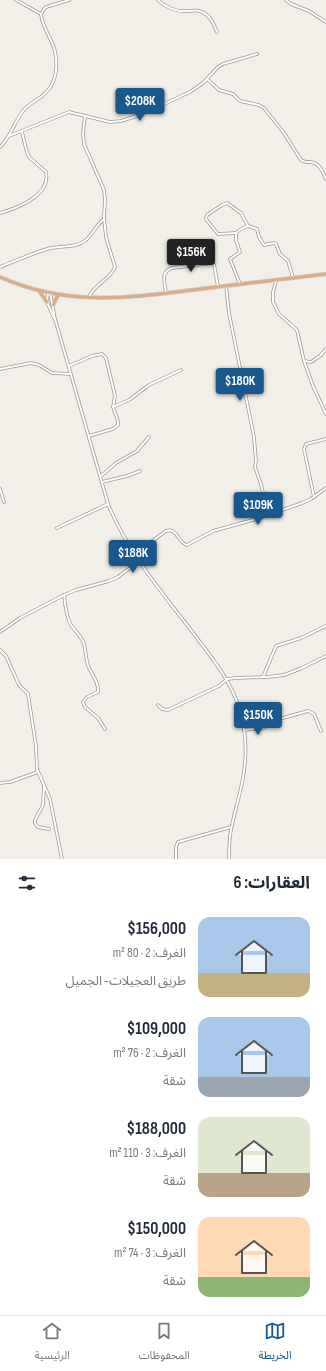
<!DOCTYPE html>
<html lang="ar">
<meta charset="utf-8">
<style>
:root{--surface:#fff;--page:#f2f2f3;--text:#1f2937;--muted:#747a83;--line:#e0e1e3;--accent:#17598e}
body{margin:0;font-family:"Sofia Sans Condensed","Noto Sans Arabic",sans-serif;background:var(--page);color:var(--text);direction:rtl;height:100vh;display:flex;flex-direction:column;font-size:15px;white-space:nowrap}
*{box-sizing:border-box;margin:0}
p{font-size:13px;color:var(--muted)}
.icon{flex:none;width:22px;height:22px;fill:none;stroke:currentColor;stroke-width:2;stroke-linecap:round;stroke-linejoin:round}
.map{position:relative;height:859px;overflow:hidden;direction:ltr}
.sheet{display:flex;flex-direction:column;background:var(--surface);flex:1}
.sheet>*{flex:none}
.price{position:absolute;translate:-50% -34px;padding:0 9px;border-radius:4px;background:var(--accent);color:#fff;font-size:13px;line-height:26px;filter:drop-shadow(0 1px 2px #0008)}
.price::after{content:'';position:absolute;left:50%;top:24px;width:12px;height:9px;margin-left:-6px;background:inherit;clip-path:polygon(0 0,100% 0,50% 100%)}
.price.selected{background:#222;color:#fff}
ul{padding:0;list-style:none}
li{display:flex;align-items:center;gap:12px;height:100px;padding:0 16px}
li span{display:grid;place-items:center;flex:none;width:112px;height:80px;border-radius:12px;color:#555}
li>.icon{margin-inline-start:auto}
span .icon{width:48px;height:48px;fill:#fffc;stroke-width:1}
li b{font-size:17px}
h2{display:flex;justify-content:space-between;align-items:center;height:48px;padding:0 16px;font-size:17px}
.dock{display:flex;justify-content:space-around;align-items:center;height:56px;border-top:1px solid var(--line);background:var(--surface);font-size:11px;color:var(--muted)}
.dock a{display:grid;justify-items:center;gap:2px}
.dock .selected{color:var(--accent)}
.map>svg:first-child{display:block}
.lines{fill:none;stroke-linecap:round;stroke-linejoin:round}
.street-casing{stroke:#9b9993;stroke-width:3.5}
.primary-casing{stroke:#cbcbca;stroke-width:4.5}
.street{stroke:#fff;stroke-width:2}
.primary{stroke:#ddac83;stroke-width:3}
</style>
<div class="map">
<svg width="326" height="859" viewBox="0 0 326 859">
<rect width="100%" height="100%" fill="#f1efe7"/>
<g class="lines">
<defs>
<g id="street">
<path d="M16,0L41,14"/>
<path d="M158,0C165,7 176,12 187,11C192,11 198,9 202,12C210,15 214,25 217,32"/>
<path d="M286,0L291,4L309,11L326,22"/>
<path d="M207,79L219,90L233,94L240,101L259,105L264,108L284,133L301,160C304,162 306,162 310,162C320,163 322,171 326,179"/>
<path d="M85,116L83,133L84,144L104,190L105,199L104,218L106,237L115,267C111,279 94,284 89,297"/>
<path d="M9,136L69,112L110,122L121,121L140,115L190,92L203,83L218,67L223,64L257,54"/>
<path d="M0,147C11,137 14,122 23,111C28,104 36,101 42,96C57,85 58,68 55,51C52,39 42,27 41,14L44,9L46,7L69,0"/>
<path d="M0,213C18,208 51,195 46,172L29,157L26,149L22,132"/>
<path d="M236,233L218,234L206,219L207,215L222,205L227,203L241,213L248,226"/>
<path d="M0,267C15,261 31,254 47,249C59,245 75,249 86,240C93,234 96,225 104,219"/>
<path d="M276,281L273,292V302L279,314L297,330L304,361L311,362L320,356L326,349"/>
<path d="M240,284L230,259L240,252L236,240V233L241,229L248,226L257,229L259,237L264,245L274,243L276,244L280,254L288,261L293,278"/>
<path d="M226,286L229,313L254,437L256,461L255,467L261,484L263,493L270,514"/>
<path d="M48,293L47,302L54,318"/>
<path d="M50,293L55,319L108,504C134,568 186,618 223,674C244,707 250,745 242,783C239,798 235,811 232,825C229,836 229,848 229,859"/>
<path d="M166,293C165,283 160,272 172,268L212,263L214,264L218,287"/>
<path d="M304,361L313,386L326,414"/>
<path d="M69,366L92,356L102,354L106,358L115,396L113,407L118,421V425L113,429L89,436"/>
<path d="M0,369L31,363L39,365L52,373L71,374"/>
<path d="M113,407L129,400L149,385L181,370"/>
<path d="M101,476L116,463L137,451L149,437"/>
<path d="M102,482L127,476L140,471"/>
<path d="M0,489L4,502"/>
<path d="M314,497L304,449L306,444L326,439"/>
<path d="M57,528L108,504"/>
<path d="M64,595C65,604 66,615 70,623C74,631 81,635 84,644C86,652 86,662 89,668C93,676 99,683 98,692L87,697L83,702L85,707L98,718L105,729"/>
<path d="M0,632L20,618L64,595L76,590L109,581L118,577L130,568L133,558L140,550L166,531C177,527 178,543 187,545L213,531L260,518L302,503L311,499L326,488"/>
<path d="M0,650L6,656L19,685L28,694L36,746L37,769L50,799L62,859"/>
<path d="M263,677L276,646L301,638L326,626"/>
<path d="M158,705L162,709L168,710L219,686L227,679L236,678L267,677L284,675L302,668L326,656"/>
<path d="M244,730L263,728L268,726L272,721L308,711L314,714L321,731"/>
<path d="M0,783L10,782L38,772"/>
<path d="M44,787L43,805L35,820V823L38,827L49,829"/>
<path d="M176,859V847L178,842L231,827"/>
</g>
<g id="primary">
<path d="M0,277C68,307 128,298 200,289C242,284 284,279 326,274"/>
<path d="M39,291L47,302"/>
<path d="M53,305L58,295"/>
</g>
</defs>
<use href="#street" class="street-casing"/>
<use href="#primary" class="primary-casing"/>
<use href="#street" class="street"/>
<use href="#primary" class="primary"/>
</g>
</svg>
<b class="price" style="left:140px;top:122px">$208K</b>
<b class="price selected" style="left:191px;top:273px">$156K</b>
<b class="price" style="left:240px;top:402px">$180K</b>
<b class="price" style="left:258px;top:526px">$109K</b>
<b class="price" style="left:133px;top:574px">$188K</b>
<b class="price" style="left:258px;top:736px">$150K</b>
</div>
<section class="sheet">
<h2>العقارات: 6<svg class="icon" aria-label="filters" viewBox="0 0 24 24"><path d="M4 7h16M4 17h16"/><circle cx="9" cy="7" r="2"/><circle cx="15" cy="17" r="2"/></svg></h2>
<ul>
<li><span style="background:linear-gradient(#a9c7e8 70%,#c2b280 0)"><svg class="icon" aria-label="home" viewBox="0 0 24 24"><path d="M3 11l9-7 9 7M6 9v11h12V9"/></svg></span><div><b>$156,000</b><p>الغرف: 2 · 80 m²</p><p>طريق العجيلات- الجميل</p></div></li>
<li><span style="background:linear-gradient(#a9c7e8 75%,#9aa5b1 0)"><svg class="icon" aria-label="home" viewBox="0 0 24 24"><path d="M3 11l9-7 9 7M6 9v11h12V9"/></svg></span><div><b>$109,000</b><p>الغرف: 2 · 76 m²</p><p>شقة</p></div></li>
<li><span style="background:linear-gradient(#dfe7d0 70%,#b9a48a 0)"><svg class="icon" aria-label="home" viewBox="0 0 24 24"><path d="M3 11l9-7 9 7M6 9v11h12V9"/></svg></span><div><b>$188,000</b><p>الغرف: 3 · 110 m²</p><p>شقة</p></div></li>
<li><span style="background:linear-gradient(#ffd9b3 75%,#8fb573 0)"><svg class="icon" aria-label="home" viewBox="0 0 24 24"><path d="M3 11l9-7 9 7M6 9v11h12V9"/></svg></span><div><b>$150,000</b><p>الغرف: 3 · 74 m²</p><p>شقة</p></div></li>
</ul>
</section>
<nav class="dock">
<a class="selected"><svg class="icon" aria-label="map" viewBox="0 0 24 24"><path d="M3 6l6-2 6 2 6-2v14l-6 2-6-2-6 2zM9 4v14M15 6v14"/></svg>الخريطة</a>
<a><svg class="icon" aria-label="saved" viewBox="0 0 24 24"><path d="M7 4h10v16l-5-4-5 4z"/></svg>المحفوظات</a>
<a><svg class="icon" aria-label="home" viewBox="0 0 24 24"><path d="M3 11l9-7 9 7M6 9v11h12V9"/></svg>الرئيسية</a>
</nav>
